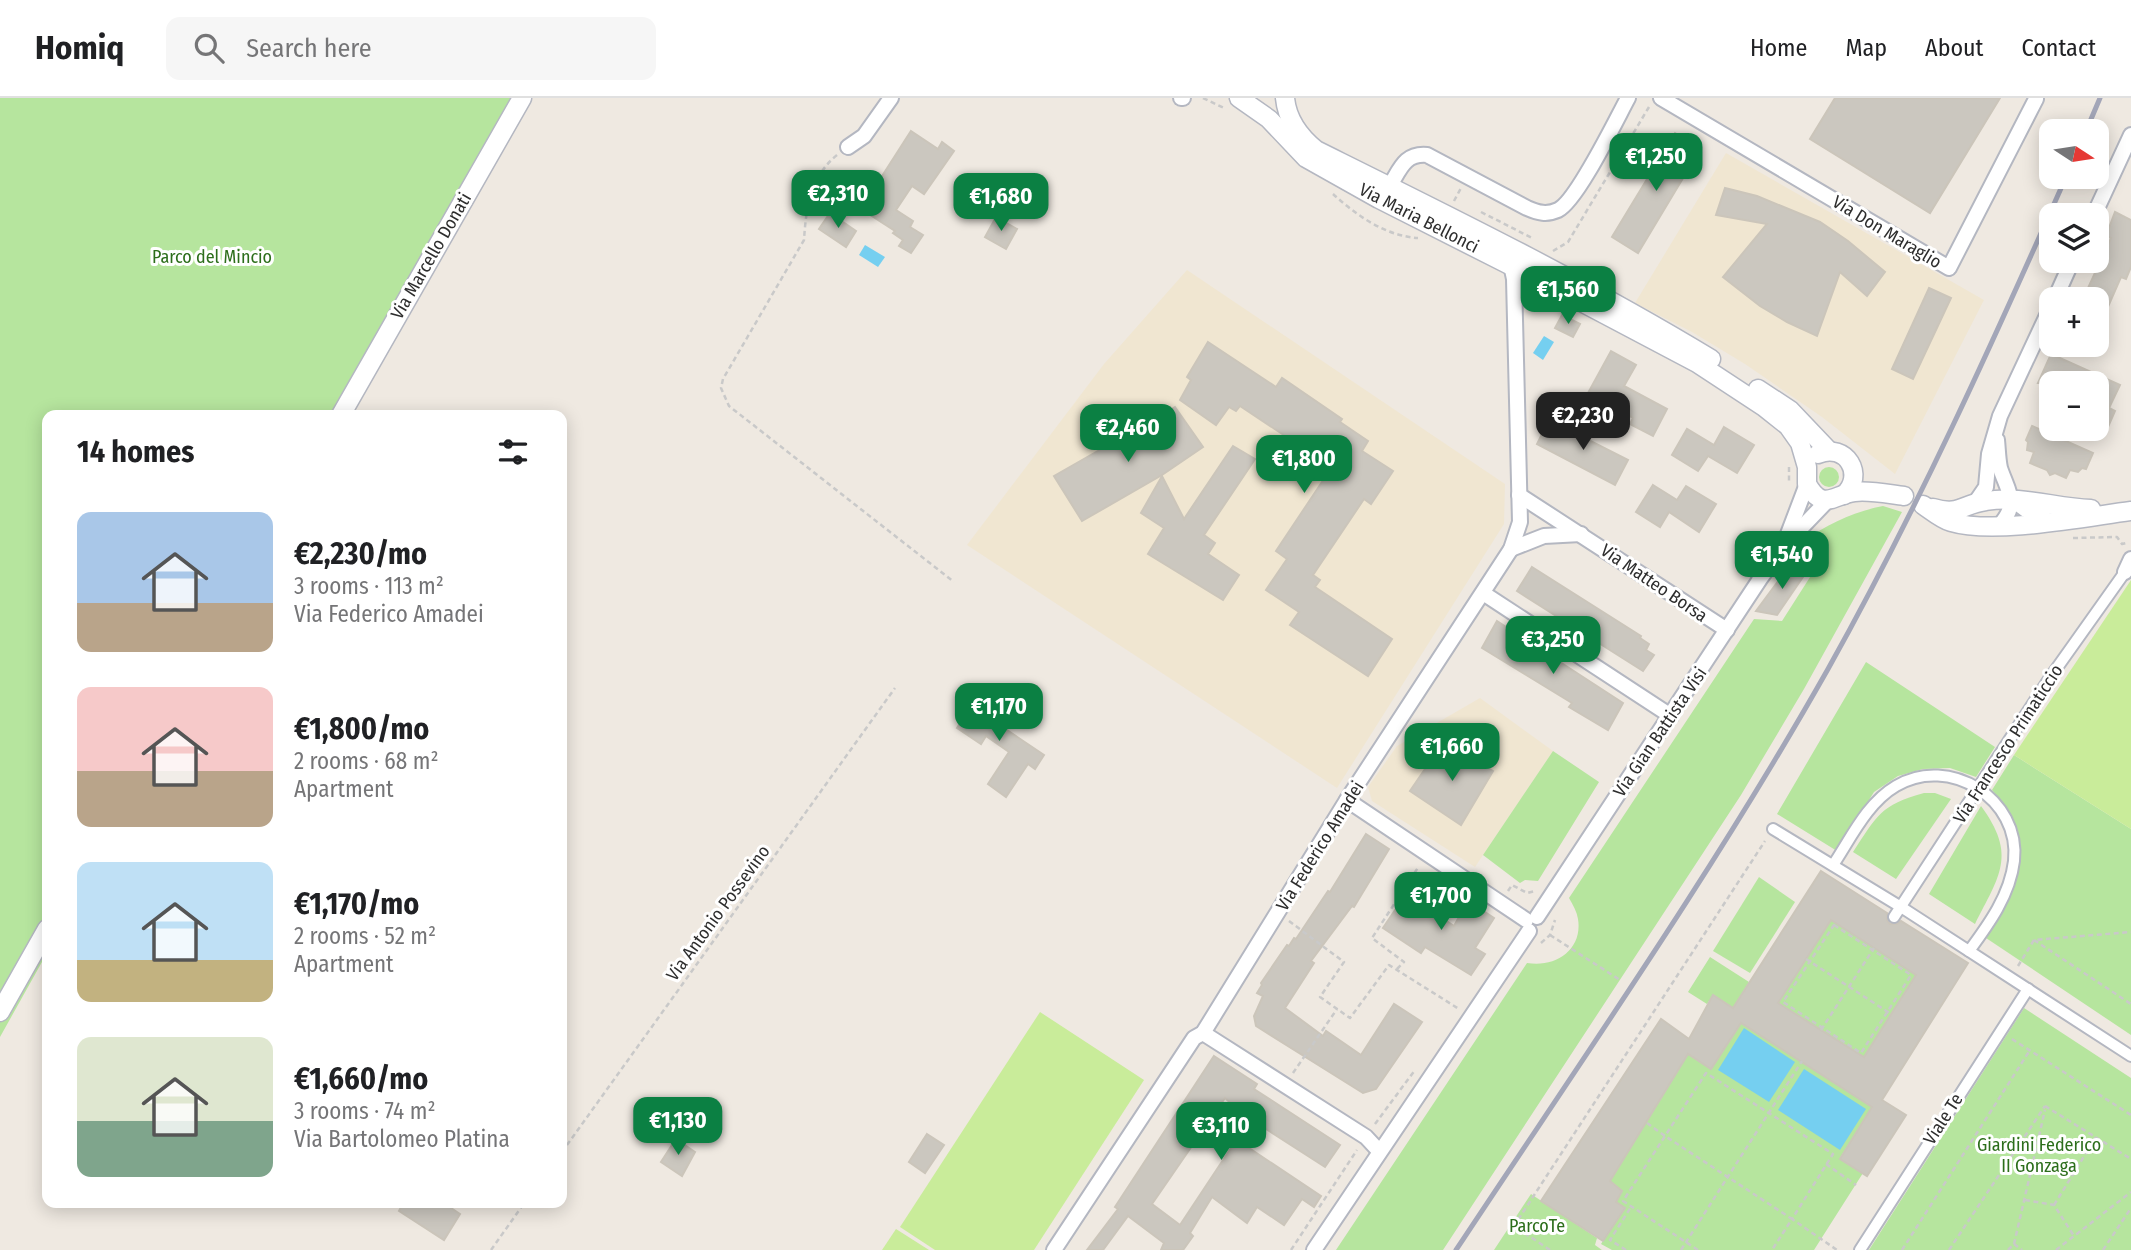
<!DOCTYPE html>
<meta charset="utf-8">
<style>
:root{--surface:#fff;--page:#f6f6f6;--text:#202124;--muted:#757577;--line:#e0e0e0;--accent:#0b8043}
body{margin:0;font-family:"Fira Sans Condensed",sans-serif;background:var(--page);color:var(--text);height:100vh;display:flex;flex-direction:column;font-size:26px;white-space:nowrap}
*{box-sizing:border-box;margin:0}
p{font-size:23px;color:var(--muted)}
.icon{flex:none;width:38px;height:38px;fill:none;stroke:currentColor;stroke-width:2;stroke-linecap:round;stroke-linejoin:round}
.map{position:relative;flex:1;overflow:hidden}
.drawer{position:absolute;left:42px;top:312px;width:525px;height:798px;display:flex;flex-direction:column;background:var(--surface);border-radius:14px;box-shadow:0 4px 18px #0003}
.drawer>*{flex:none}
.needle{width:46px;rotate:102deg}
.tools{position:absolute;left:2039px;top:21px;display:grid;gap:14px}
.tools a{display:grid;place-items:center;width:70px;height:70px;border-radius:14px;background:var(--surface);box-shadow:0 4px 18px #0003;font-size:35px}
.price{position:absolute;translate:-50% -60px;padding:0 16px;border-radius:14px;background:var(--accent);color:#fff;font-size:23px;line-height:46px;filter:drop-shadow(0 2px 4px #0008)}
.price::after{content:'';position:absolute;left:50%;top:42px;width:21px;height:16px;margin-left:-10px;background:inherit;clip-path:polygon(0 0,100% 0,50% 100%)}
.price.on{background:#222;color:#fff}
ul{padding:0;list-style:none}
li{display:flex;align-items:center;gap:21px;height:175px;padding:0 35px}
li span{display:grid;place-items:center;flex:none;width:196px;height:140px;border-radius:14px;color:#555}
li>.icon{margin-inline-start:auto}
span .icon{width:84px;height:84px;fill:#fffc;stroke-width:1}
li b{font-size:30px}
h2{display:flex;justify-content:space-between;align-items:center;height:84px;padding:0 35px;font-size:30px}
header{display:flex;align-items:center;gap:42px;box-sizing:border-box;height:98px;padding:0 35px;background:var(--surface);border-bottom:2px solid var(--line)}
header strong{font-size:33px}
nav{display:flex;gap:38px;margin-inline-start:auto;font-size:24px}
.search{width:490px;height:63px;background:var(--page);display:flex;align-items:center;gap:18px;box-sizing:border-box;padding:0 24px;border-radius:14px;color:var(--muted);font-size:26px}
.map>svg:first-child{display:block}
.education{fill:#f0e6d1}
.green{fill:#b6e59e}
.pitch{fill:#c9ec9a}
.water{fill:#75cff0}
.building{fill:#cbc7bf;stroke:#cbc5ba;stroke-width:2;fill-rule:evenodd}
.lines{fill:none;stroke-linecap:round;stroke-linejoin:round}
.service-casing{stroke:#b4b7c1;stroke-width:10}
.pedestrian-casing{stroke:#b4b7c1;stroke-width:14}
.minor-casing{stroke:#b4b7c1;stroke-width:18}
.tertiary-casing{stroke:#b4b7c1;stroke-width:21}
.path{stroke:#c9c9c9;stroke-width:2.5;stroke-dasharray:5 3.5;stroke-linecap:butt}
.service{stroke:#fff;stroke-width:7}
.pedestrian{stroke:#fff;stroke-width:10}
.minor{stroke:#fff;stroke-width:14}
.tertiary{stroke:#fff;stroke-width:18}
.rail{stroke:#a3a6b8;stroke-width:5}
.labels{text-anchor:middle;stroke-width:6;stroke-linejoin:round;paint-order:stroke}
.street-label{font-size:18px;fill:#2e2e2e;stroke:#fff}
.park-label{font-size:18px;fill:#2c6e1b;stroke:#fff}
</style>
<header>
<strong>Homiq</strong>
<div class="search"><svg class="icon" aria-label="search" viewBox="0 0 24 24"><circle cx="10" cy="10" r="6"/><path d="M15 15l6 6"/></svg>Search here</div>
<nav><a>Home</a><a>Map</a><a>About</a><a>Contact</a></nav>
</header>
<div class="map">
<svg width="2131" height="1152" viewBox="0 0 2131 1152">
<rect width="100%" height="100%" fill="#efe9e1"/>
<g class="education">
<path d="M1726,55L1984,202L1895,376L1822,319L1745,266L1692,234L1635,205Z"/>
<path d="M1187,172L1505,386L1504,426L1337,690L967,447L1104,266Z"/>
<path d="M1480,600L1553,653L1475,769L1372,703L1368,689L1397,648Z"/>
</g>
<g class="green">
<path d="M0,0H531L352,317H47V855L0,939Z"/>
<circle cx="1829" cy="379" r="10"/>
<path d="M1883,408L1902,414L1804,591L1741,697L1443,1152H1336L1527,865C1555,870 1583,852 1578,821C1577,814 1573,807 1569,800L1754,521L1782,523L1826,454L1803,443C1829,426 1852,414 1883,408Z"/>
<path d="M1866,564L1995,649L1976,679L1950,670L1923,671L1898,678L1874,694L1837,753L1777,716Z"/>
<path d="M1553,653L1599,684L1538,783L1525,782L1520,785L1483,757Z"/>
<path d="M2014,657L2131,731V937L1986,840C2009,804 2032,767 2014,723C2010,712 1999,701 1992,692Z"/>
<path d="M1924,695H1935L1951,701L1896,781L1853,754C1877,718 1880,707 1924,695Z"/>
<path d="M1981,708C2017,757 2000,777 1975,826L1929,796Z"/>
<path d="M1759,779L1795,804L1750,875L1713,853Z"/>
<path d="M1831,822L1916,877L1864,959L1778,905Z"/>
<path d="M1710,859L1749,884L1733,910L1713,897L1707,906L1688,894Z"/>
<path d="M2024,910L2131,980V1152H1869Z"/>
<path d="M1741,925L1872,1009L1840,1060L1863,1075L1814,1152H1612L1601,1146L1624,1110L1616,1104L1622,1093L1610,1083L1688,956L1711,971Z"/>
<path d="M1531,1096L1597,1140L1595,1147L1602,1152H1494Z"/>
</g>
<g class="pitch">
<path d="M2131,482V731L2014,657Z"/>
<path d="M1040,914L1144,982L1034,1152H935L900,1129Z"/>
<path d="M896,1131L929,1152H882Z"/>
</g>
<g class="water">
<path d="M865,147L885,159L878,169L859,157Z"/>
<path d="M1544,238L1554,244L1543,262L1533,255Z"/>
<path d="M1744,930L1795,964L1769,1004L1718,972Z"/>
<path d="M1804,971L1866,1011L1840,1052L1778,1012Z"/>
</g>
<g class="building">
<path d="M1835,0H2000L1930,115L1810,41Z"/>
<path d="M911,33L938,51L942,44L954,53L924,96L912,88L896,112L913,123L910,129L923,137L911,155L899,148L903,142L893,135L895,133L861,111Z"/>
<path d="M1675,35L1701,50L1638,155L1612,139Z"/>
<path d="M1725,90L1757,98L1820,124L1848,143L1885,174L1867,198L1840,174L1817,238L1787,224L1760,208L1723,179L1767,126L1716,117Z"/>
<path d="M2115,114L2131,122V169L2126,181L2121,179L2096,236V201H2083L2111,140L2106,138Z"/>
<path d="M830,115L856,133L846,149L819,131Z"/>
<path d="M996,119L1017,131L1006,151L985,139Z"/>
<path d="M1929,190L1951,200L1913,281L1892,271Z"/>
<path d="M1562,217L1580,226L1573,239L1555,230Z"/>
<path d="M1208,244L1276,289L1282,280L1342,321L1340,324L1368,343L1362,353L1393,373L1371,406L1364,401L1313,477L1320,482L1315,489L1392,541L1368,578L1290,527L1299,514L1266,492L1287,461L1276,453L1332,369L1240,308L1236,313L1229,309L1216,327L1180,302L1191,282L1187,279Z"/>
<path d="M1611,253L1636,267L1624,288L1667,311L1653,338L1630,326L1633,320L1588,295Z"/>
<path d="M2051,256L2120,287L2109,310L2115,313L2108,329L2102,327L2096,340V285H2038Z"/>
<path d="M1175,309L1203,349L1162,377L1082,423L1054,378Z"/>
<path d="M1549,322L1628,362L1615,387L1537,346Z"/>
<path d="M2032,328L2093,355L2086,371L2082,370L2078,374L2070,372L2066,380L2055,375L2050,377L2047,372L2030,365L2034,354L2027,352L2028,344L2026,342Z"/>
<path d="M1724,329L1754,347L1737,375L1708,358L1698,373L1672,357L1687,331L1714,347Z"/>
<path d="M1233,348L1255,361L1204,437L1215,445L1208,456L1239,477L1223,502L1148,456L1164,430L1141,415L1162,378L1184,421Z"/>
<path d="M1653,387L1677,402L1686,388L1716,406L1699,434L1669,414L1660,429L1636,414Z"/>
<path d="M1791,466L1805,476L1777,517L1756,513Z"/>
<path d="M1532,469L1641,538L1640,540L1649,546L1646,552L1654,557L1643,573L1517,493Z"/>
<path d="M1497,523L1623,605L1608,632L1569,609L1572,605L1482,550Z"/>
<path d="M981,594L1005,610L995,624L1044,657L1035,671L1028,666L1006,699L988,686L1009,654L986,638L981,646L957,630Z"/>
<path d="M1447,639L1462,666L1467,657L1493,673L1461,727L1410,693Z"/>
<path d="M1366,736L1389,751L1354,809L1352,808L1311,863L1314,865L1285,910L1323,938L1326,933L1361,957L1394,906L1422,924L1376,991L1363,995L1256,928L1254,918L1263,898L1257,895L1262,887L1261,885L1287,847L1289,848L1294,840L1296,841L1328,793L1330,794Z"/>
<path d="M1821,773L1887,815V822L1890,826H1897L1901,823L1968,865L1882,1002L1906,1017L1867,1078L1840,1061L1872,1009L1741,925L1711,971L1688,956L1610,1083L1622,1093L1616,1104L1625,1110L1603,1143L1541,1103L1661,921L1689,941L1713,897L1733,910ZM1831,822L1916,877L1864,959L1778,905Z"/>
<path d="M1406,796L1454,828L1468,803L1494,820L1475,850L1485,856L1471,877L1425,849L1421,855L1383,830Z"/>
<path d="M1214,958L1257,986L1254,991L1340,1047L1325,1069L1243,1016L1225,1000L1152,1106L1180,1127L1235,1044H1240L1321,1098L1314,1109L1302,1101L1284,1127L1257,1109L1247,1125L1212,1099L1190,1135L1193,1138L1183,1152H1161L1164,1145L1128,1118L1103,1152H1087L1118,1111L1115,1109Z"/>
<path d="M927,1036L944,1047L925,1075L909,1064Z"/>
<path d="M676,1041L695,1054L682,1078L661,1064Z"/>
<path d="M404,1104H442L460,1116L444,1142L399,1113Z"/>
</g>
<g class="lines">
<defs>
<path id="service" d="M1748,472L1760,480"/>
<g id="pedestrian">
<path d="M1773,731L1901,809L2131,958"/>
<path d="M1833,767C1851,740 1867,705 1896,688C1949,656 2021,701 2014,763C2010,797 1989,826 1969,853"/>
<path d="M1894,819L2049,581L2125,474"/>
<path d="M1860,1152L2028,891"/>
</g>
<g id="minor">
<path d="M1181,0H1183"/>
<path d="M1661,0L1949,170L2036,1"/>
<path d="M848,49L864,38L891,0"/>
<path d="M1389,89C1400,72 1404,55 1427,57L1527,110C1538,115 1547,117 1558,112C1577,103 1616,22 1628,0"/>
<path d="M2094,117L2131,37"/>
<path d="M2055,201L2072,163"/>
<path d="M1997,342C1998,351 1998,361 2000,370C2008,394 2020,405 1999,428"/>
<path d="M1519,397L1727,532"/>
<path d="M2011,401L2026,412L2052,424"/>
<path d="M1975,405L1986,389L1989,356L2000,318L2051,209"/>
<path d="M1785,444L1807,386"/>
<path d="M1511,451L1544,438L1581,436"/>
<path d="M2125,474L2131,461"/>
<path d="M1483,495L1671,618"/>
<path d="M1347,702L1526,822"/>
<path d="M1537,819L1760,481L1783,449L1828,402"/>
<path d="M1203,935L1366,1039L1379,1053"/>
<path d="M1054,1152L1194,940L1203,935L1347,702L1511,451L1520,424L1514,181L1510,162"/>
<path d="M1314,1152L1529,833"/>
</g>
<g id="tertiary">
<path d="M1239,0L1269,21L1306,60L1379,101L1551,188L1697,265L1764,309L1788,328L1800,345L1807,369V386C1823,414 1833,397 1854,394C1870,392 1888,396 1904,398"/>
<path d="M1285,0C1287,21 1300,39 1316,52C1449,118 1584,184 1711,261"/>
<path d="M1758,291L1790,312L1829,353"/>
<path d="M341,317L522,0"/>
<path d="M1818,356C1846,344 1866,377 1844,397"/>
<path d="M1923,407C1932,413 1941,421 1951,424C1994,437 2085,419 2131,413"/>
<path d="M1933,410C1960,418 1962,406 1986,403C2021,397 2056,410 2091,411"/>
<path d="M0,914L47,831"/>
</g>
</defs>
<use href="#service" class="service-casing"/>
<use href="#pedestrian" class="pedestrian-casing"/>
<use href="#minor" class="minor-casing"/>
<use href="#tertiary" class="tertiary-casing"/>
<g class="path">
<path d="M1203,0L1224,10"/>
<path d="M837,57C811,78 806,109 804,142L723,281L721,290L729,308L954,484"/>
<path d="M1333,96C1356,117 1385,138 1418,140"/>
<path d="M1454,103L1461,90"/>
<path d="M1481,114L1534,141"/>
<path d="M1553,153L1568,144L1649,9"/>
<path d="M1789,369V383"/>
<path d="M2073,440L2117,439L2122,446L2126,445"/>
<path d="M1508,793L1512,787L1527,795L1535,793"/>
<path d="M1289,823L1344,864L1320,899L1350,920L1389,867L1459,911"/>
<path d="M1834,827L1911,877L1861,955L1783,904Z"/>
<path d="M1550,837L1620,882"/>
<path d="M2034,842L2131,906"/>
<path d="M1541,845L1550,837L1555,822"/>
<path d="M1806,861L1891,916"/>
<path d="M2018,868L2034,842L2131,834"/>
<path d="M1397,871L1404,864L1372,840L1419,768"/>
<path d="M1821,932L1874,850"/>
<path d="M2012,941L2131,1017"/>
<path d="M1293,975L1337,911"/>
<path d="M2045,1008L2131,1061"/>
<path d="M1647,1025L1665,1038L1706,975L1833,1056L1792,1121L1837,1152"/>
<path d="M1375,1026L1415,972"/>
<path d="M562,1054L895,590"/>
<path d="M1826,1066L1856,1087"/>
<path d="M2025,1102L2054,1107L2074,1138"/>
<path d="M2054,1107L2096,1039"/>
<path d="M2014,1146L2045,1012"/>
<path d="M491,1152L525,1104"/>
<path d="M1291,1152L1357,1052"/>
<path d="M1550,1152L1514,1128L1765,743"/>
<path d="M1626,1152L1610,1142L1631,1109"/>
<path d="M1681,1152L1802,963"/>
<path d="M1698,1152L1623,1103L1665,1038L1792,1121L1772,1152"/>
<path d="M1902,1152L2030,952"/>
<path d="M1949,1152L2045,1008"/>
<path d="M2008,1152L2014,1146L2022,1152"/>
<path d="M2056,1152L2131,1094"/>
<path d="M2103,1152L2131,1110"/>
</g>
<use href="#service" class="service"/>
<use href="#pedestrian" class="pedestrian"/>
<use href="#minor" class="minor"/>
<use href="#tertiary" class="tertiary"/>
<g class="rail">
<path d="M2086,33L2100,0"/>
<path d="M1456,1152C1583,960 1715,771 1828,571C1917,412 1992,246 2066,79"/>
</g>
</g>
<g class="labels">
<g class="street-label">
<text transform="translate(1419 120) rotate(27)" y="6">Via Maria Bellonci</text>
<text transform="translate(1887 134) rotate(31)" y="6">Via Don Maraglio</text>
<text transform="translate(431 158) rotate(-60)" y="6">Via Marcello Donati</text>
<text transform="translate(1654 485) rotate(34)" y="6">Via Matteo Borsa</text>
<text transform="translate(1660 634) rotate(-56)" y="6">Via Gian Battista Visi</text>
<text transform="translate(2008 646) rotate(-57)" y="6">Via Francesco Primaticcio</text>
<text transform="translate(1320 748) rotate(-58)" y="6">Via Federico Amadei</text>
<text transform="translate(718 815) rotate(-54)" y="6">Via Antonio Possevino</text>
<text transform="translate(1943 1021) rotate(-57)" y="6">Viale Te</text>
</g>
<g class="park-label">
<text x="212" y="165">Parco del Mincio</text>
<text x="2039" y="1053">Giardini Federico<tspan x="2039" dy="21">II Gonzaga</tspan></text>
<text x="1537" y="1134">ParcoTe</text>
</g>
</g>
</svg>
<div class="tools">
<a><svg class="needle" viewBox="-14 -14 28 28"><path d="M0-13l5 13h-10z" fill="#e53935"/><path d="M0 13l5-13h-10z" fill="#757577"/></svg></a>
<a><svg class="icon" aria-label="layers" viewBox="0 0 24 24"><path d="M12 4l9 5-9 5-9-5zM3 14l9 5 9-5"/></svg></a>
<a>+</a>
<a>−</a>
</div>
<b class="price" style="left:1656px;top:95px">€1,250</b>
<b class="price" style="left:838px;top:132px">€2,310</b>
<b class="price" style="left:1001px;top:135px">€1,680</b>
<b class="price" style="left:1568px;top:228px">€1,560</b>
<b class="price on" style="left:1583px;top:354px">€2,230</b>
<b class="price" style="left:1128px;top:366px">€2,460</b>
<b class="price" style="left:1304px;top:397px">€1,800</b>
<b class="price" style="left:1782px;top:493px">€1,540</b>
<b class="price" style="left:1553px;top:578px">€3,250</b>
<b class="price" style="left:999px;top:645px">€1,170</b>
<b class="price" style="left:1452px;top:685px">€1,660</b>
<b class="price" style="left:1441px;top:834px">€1,700</b>
<b class="price" style="left:678px;top:1059px">€1,130</b>
<b class="price" style="left:1221px;top:1064px">€3,110</b>
<section class="drawer">
<h2>14 homes<svg class="icon" aria-label="filters" viewBox="0 0 24 24"><path d="M4 7h16M4 17h16"/><circle cx="9" cy="7" r="2"/><circle cx="15" cy="17" r="2"/></svg></h2>
<ul>
<li><span style="background:linear-gradient(#a9c7e8 65%,#b9a48a 0)"><svg class="icon" aria-label="home" viewBox="0 0 24 24"><path d="M3 11l9-7 9 7M6 9v11h12V9"/></svg></span><div><b>€2,230/mo</b><p>3 rooms · 113 m²</p><p>Via Federico Amadei</p></div></li>
<li><span style="background:linear-gradient(#f6c9c9 60%,#b9a48a 0)"><svg class="icon" aria-label="home" viewBox="0 0 24 24"><path d="M3 11l9-7 9 7M6 9v11h12V9"/></svg></span><div><b>€1,800/mo</b><p>2 rooms · 68 m²</p><p>Apartment</p></div></li>
<li><span style="background:linear-gradient(#bfe0f5 70%,#c2b280 0)"><svg class="icon" aria-label="home" viewBox="0 0 24 24"><path d="M3 11l9-7 9 7M6 9v11h12V9"/></svg></span><div><b>€1,170/mo</b><p>2 rooms · 52 m²</p><p>Apartment</p></div></li>
<li><span style="background:linear-gradient(#dfe7d0 60%,#7fa58c 0)"><svg class="icon" aria-label="home" viewBox="0 0 24 24"><path d="M3 11l9-7 9 7M6 9v11h12V9"/></svg></span><div><b>€1,660/mo</b><p>3 rooms · 74 m²</p><p>Via Bartolomeo Platina</p></div></li>
</ul>
</section>
</div>
